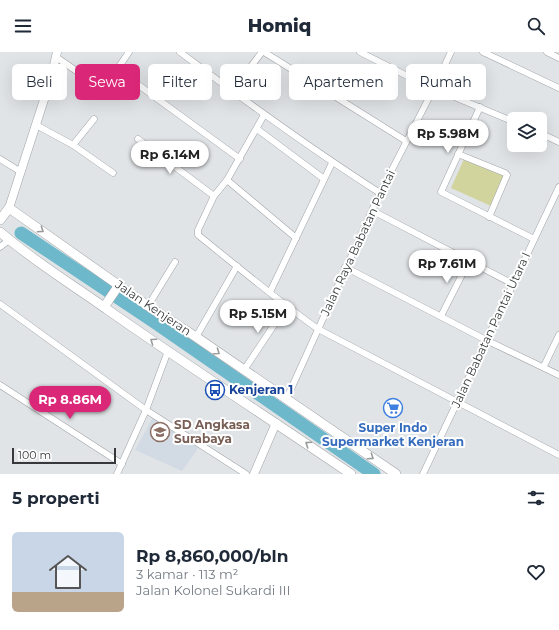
<!DOCTYPE html>
<html lang="id">
<meta charset="utf-8">
<style>
:root{--surface:#fff;--page:#f2f2f3;--text:#1f2937;--muted:#747a83;--accent:#db2777}
body{margin:0;font-family:Montserrat,sans-serif;background:var(--page);color:var(--text);height:100vh;display:flex;flex-direction:column;font-size:15px;white-space:nowrap}
*{box-sizing:border-box;margin:0}
p{font-size:13px;color:var(--muted)}
.icon{flex:none;width:22px;height:22px;fill:none;stroke:currentColor;stroke-width:2;stroke-linecap:round;stroke-linejoin:round}
.map{position:relative;height:422px;overflow:hidden}
.side{display:flex;flex-direction:column;background:var(--surface);flex:1}
.side>*{flex:none}
.guide{position:absolute;left:12px;top:12px;width:535px;height:36px;display:flex;gap:8px}
.buttons{position:absolute;left:507px;top:60px;display:grid;gap:8px}
.buttons a{display:grid;place-items:center;width:40px;height:40px;border-radius:6px;background:var(--surface);box-shadow:0 4px 16px #0002;font-size:20px}
.scale{position:absolute;left:12px;bottom:10px;width:104px;box-sizing:border-box;padding-left:4px;border:2px solid #363839;border-top:0;font-size:11px;line-height:14px;white-space:nowrap;color:#363839;-webkit-text-stroke:3px #fff;paint-order:stroke}
.price{position:absolute;translate:-50% -34px;padding:0 9px;border-radius:14px;background:#fff;color:#222;font-size:13px;line-height:26px;filter:drop-shadow(0 1px 2px #0008)}
.price::after{content:'';position:absolute;left:50%;top:24px;width:12px;height:9px;margin-left:-6px;background:inherit;clip-path:polygon(0 0,100% 0,50% 100%)}
.price.active{background:var(--accent);color:#fff}
ul{padding:0;list-style:none}
li{display:flex;align-items:center;gap:12px;height:100px;padding:0 12px}
li span{display:grid;place-items:center;flex:none;width:112px;height:80px;border-radius:6px;color:#555}
li>.icon{margin-inline-start:auto}
span .icon{width:48px;height:48px;fill:#fffc;stroke-width:1}
li b{font-size:17px}
h2{display:flex;justify-content:space-between;align-items:center;height:48px;padding:0 12px;font-size:17px}
.tag{padding:0 14px;border-radius:6px;background:var(--surface);box-shadow:0 4px 16px #0002;font-size:14px;line-height:36px}
.tag.active{background:var(--accent);color:#fff}
header{display:flex;justify-content:space-between;align-items:center;height:52px;padding:0 12px;background:var(--surface);font-size:18px;font-weight:800}
.map>svg:first-child{display:block}
.built{fill:#d2dae4}
.green{fill:#d1d49d}
.lines{fill:none;stroke-linecap:round;stroke-linejoin:round}
.river{stroke:#6db8ca;stroke-width:13}
.minor-casing{stroke:#a1a4a8;stroke-width:7}
.secondary-casing{stroke:#a1a4a8;stroke-width:9}
.primary-casing{stroke:#a1a4a8;stroke-width:10}
.minor{stroke:#fff;stroke-width:6}
.secondary{stroke:#fff;stroke-width:8}
.primary{stroke:#fff;stroke-width:9}
.oneway{stroke:#9a9c9c}
.labels{text-anchor:middle;stroke-width:4;stroke-linejoin:round;paint-order:stroke}
.street-label{font-size:12px;fill:#363839;stroke:#fff}
.transit-label{font-size:12px;font-weight:bold;fill:#164399;stroke:#fff;text-anchor:start}
.education-label{font-size:12px;font-weight:bold;fill:#785e54;stroke:#fff;text-anchor:start}
.shop-label{font-size:12px;font-weight:bold;fill:#366cbe;stroke:#fff}
</style>
<header><svg class="icon" aria-label="menu" viewBox="0 0 24 24"><path d="M4 6h16M4 12h16M4 18h16"/></svg>Homiq<svg class="icon" aria-label="search" viewBox="0 0 24 24"><circle cx="10" cy="10" r="6"/><path d="M15 15l6 6"/></svg></header>
<div class="map">
<svg width="559" height="422" viewBox="0 0 559 422">
<rect width="100%" height="100%" fill="#e1e4e7"/>
<path class="built" d="M153,365L199,395L182,419L135,398Z"/>
<path class="green" d="M464,107L504,124L491,154L451,136Z"/>
<g class="lines">
<path class="river" d="M21,181L153,269L374,422"/>
<defs>
<g id="minor">
<path d="M129,0L118,16V18L240,107"/>
<path d="M180,0C245,49 311,97 380,141"/>
<path d="M264,0L406,89"/>
<path d="M360,0L419,30L514,70"/>
<path d="M483,0L559,36"/>
<path d="M547,0L559,6"/>
<path d="M56,5L91,29"/>
<path d="M232,39L262,0"/>
<path d="M480,55L441,140L534,187"/>
<path d="M264,63L227,128L214,144L198,178V183C238,215 277,248 318,277L559,403"/>
<path d="M36,73L73,93L113,121"/>
<path d="M257,77L324,127"/>
<path d="M540,81L559,90"/>
<path d="M138,87L214,144"/>
<path d="M73,93L94,67"/>
<path d="M458,102L505,121L507,123L489,165"/>
<path d="M0,107L21,120"/>
<path d="M227,128L296,186"/>
<path d="M373,159L513,232"/>
<path d="M0,195L9,188"/>
<path d="M345,215L486,288L559,323"/>
<path d="M270,240L332,111"/>
<path d="M0,252L146,358L246,422"/>
<path d="M148,254L175,210"/>
<path d="M441,264L469,209"/>
<path d="M196,285L237,214"/>
<path d="M544,314L559,283"/>
<path d="M244,318L286,255"/>
<path d="M0,333L122,412"/>
<path d="M286,348L380,141L434,36L451,0"/>
<path d="M117,422L146,358L168,299"/>
<path d="M423,422L559,135"/>
</g>
<g id="secondary">
<path d="M9,156L51,26L57,0"/>
<path d="M254,422L276,371"/>
</g>
<g id="primary">
<path d="M0,168L9,156L148,254L196,285L396,422"/>
<path d="M0,180C32,208 73,233 108,258C188,314 270,367 351,422"/>
<path d="M104,255L119,233"/>
</g>
</defs>
<use href="#minor" class="minor-casing"/>
<use href="#secondary" class="secondary-casing"/>
<use href="#primary" class="primary-casing"/>
<use href="#minor" class="minor"/>
<use href="#secondary" class="secondary"/>
<use href="#primary" class="primary"/>
</g>
<defs><path id="oneway-chevron" d="M-2-3.5L2.5 0L-2 3.5" fill="none" stroke-width="1.6" stroke-linecap="round" stroke-linejoin="round"/></defs>
<g class="oneway">
<use href="#oneway-chevron" transform="translate(41 178) rotate(34)"/>
<use href="#oneway-chevron" transform="translate(153 289) rotate(-145)"/>
<use href="#oneway-chevron" transform="translate(217 300) rotate(35)"/>
<use href="#oneway-chevron" transform="translate(308 392) rotate(-146)"/>
<use href="#oneway-chevron" transform="translate(371 405) rotate(34)"/>
</g>
<defs>
<symbol id="bus-ring" viewBox="-11 -11 22 22"><circle r="9.5" fill="#fff" stroke="#1a4fb4" stroke-width="1.5"/><path d="M-5-6H5V4H4V6H2V4H-2V6H-4V4H-5ZM-3.5-4V0h7V-4ZM-3.5 1.2v1.5H-2V1.2ZM2 1.2v1.5H3.5V1.2Z" fill="#1a4fb4"/></symbol>
<symbol id="supermarket-ring" viewBox="-11 -11 22 22"><circle r="9.5" fill="#fff" stroke="#3f7fe0" stroke-width="1.5"/><path d="M-6-5.5h2.5l.6 2H6L4.5 2H-2.5L-4.4-4H-6ZM-1.5 3.2a1.3 1.3 0 1 0 .1 0ZM3 3.2a1.3 1.3 0 1 0 .1 0Z" fill="#3f7fe0"/></symbol>
<symbol id="school-ring" viewBox="-11 -11 22 22"><circle r="9.5" fill="#fff" stroke="#8d6e63" stroke-width="1.5"/><path d="M0-5L7-2L0 1L-7-2ZM-4 1L0 2.5L4 1V4Q0 6-4 4Z" fill="#8d6e63"/></symbol>
</defs>
<g fill-rule="evenodd">
<use href="#bus-ring" x="204" y="327" width="22" height="22"/>
<use href="#supermarket-ring" x="382" y="345" width="22" height="22"/>
<use href="#school-ring" x="149" y="369" width="22" height="22"/>
</g>
<g class="labels">
<g class="street-label">
<text transform="translate(358 191) rotate(-65)" y="4">Jalan Raya Babatan Pantai</text>
<text transform="translate(153 256) rotate(34)" y="4">Jalan Kenjeran</text>
<text transform="translate(491 278) rotate(-65)" y="4">Jalan Babatan Pantai Utara I</text>
</g>
<g class="transit-label">
<text x="229" y="342">Kenjeran 1</text>
</g>
<g class="education-label">
<text x="174" y="377">SD Angkasa<tspan x="174" dy="14">Surabaya</tspan></text>
</g>
<g class="shop-label">
<text x="393" y="380">Super Indo<tspan x="393" dy="14">Supermarket Kenjeran</tspan></text>
</g>
</g>
</svg>
<div class="buttons">
<a><svg class="icon" aria-label="layers" viewBox="0 0 24 24"><path d="M12 4l9 5-9 5-9-5zM3 14l9 5 9-5"/></svg></a>
</div>
<div class="scale">100 m</div>
<b class="price" style="left:448px;top:102px">Rp 5.98M</b>
<b class="price" style="left:170px;top:123px">Rp 6.14M</b>
<b class="price" style="left:447px;top:232px">Rp 7.61M</b>
<b class="price" style="left:258px;top:282px">Rp 5.15M</b>
<b class="price active" style="left:70px;top:368px">Rp 8.86M</b>
<div class="guide">
<a class="tag">Beli</a>
<a class="tag active">Sewa</a>
<a class="tag">Filter</a>
<a class="tag">Baru</a>
<a class="tag">Apartemen</a>
<a class="tag">Rumah</a>
</div>
</div>
<section class="side">
<h2>5 properti<svg class="icon" aria-label="filters" viewBox="0 0 24 24"><path d="M4 7h16M4 17h16"/><circle cx="9" cy="7" r="2"/><circle cx="15" cy="17" r="2"/></svg></h2>
<ul>
<li><span style="background:linear-gradient(#c9d6e8 75%,#b9a48a 0)"><svg class="icon" aria-label="home" viewBox="0 0 24 24"><path d="M3 11l9-7 9 7M6 9v11h12V9"/></svg></span><div><b>Rp 8,860,000/bln</b><p>3 kamar · 113 m²</p><p>Jalan Kolonel Sukardi III</p></div><svg class="icon" aria-label="heart" viewBox="0 0 24 24"><path d="M12 20l-8-8c-3-5 5-10 8-4 3-6 11-1 8 4z"/></svg></li>
</ul>
</section>
